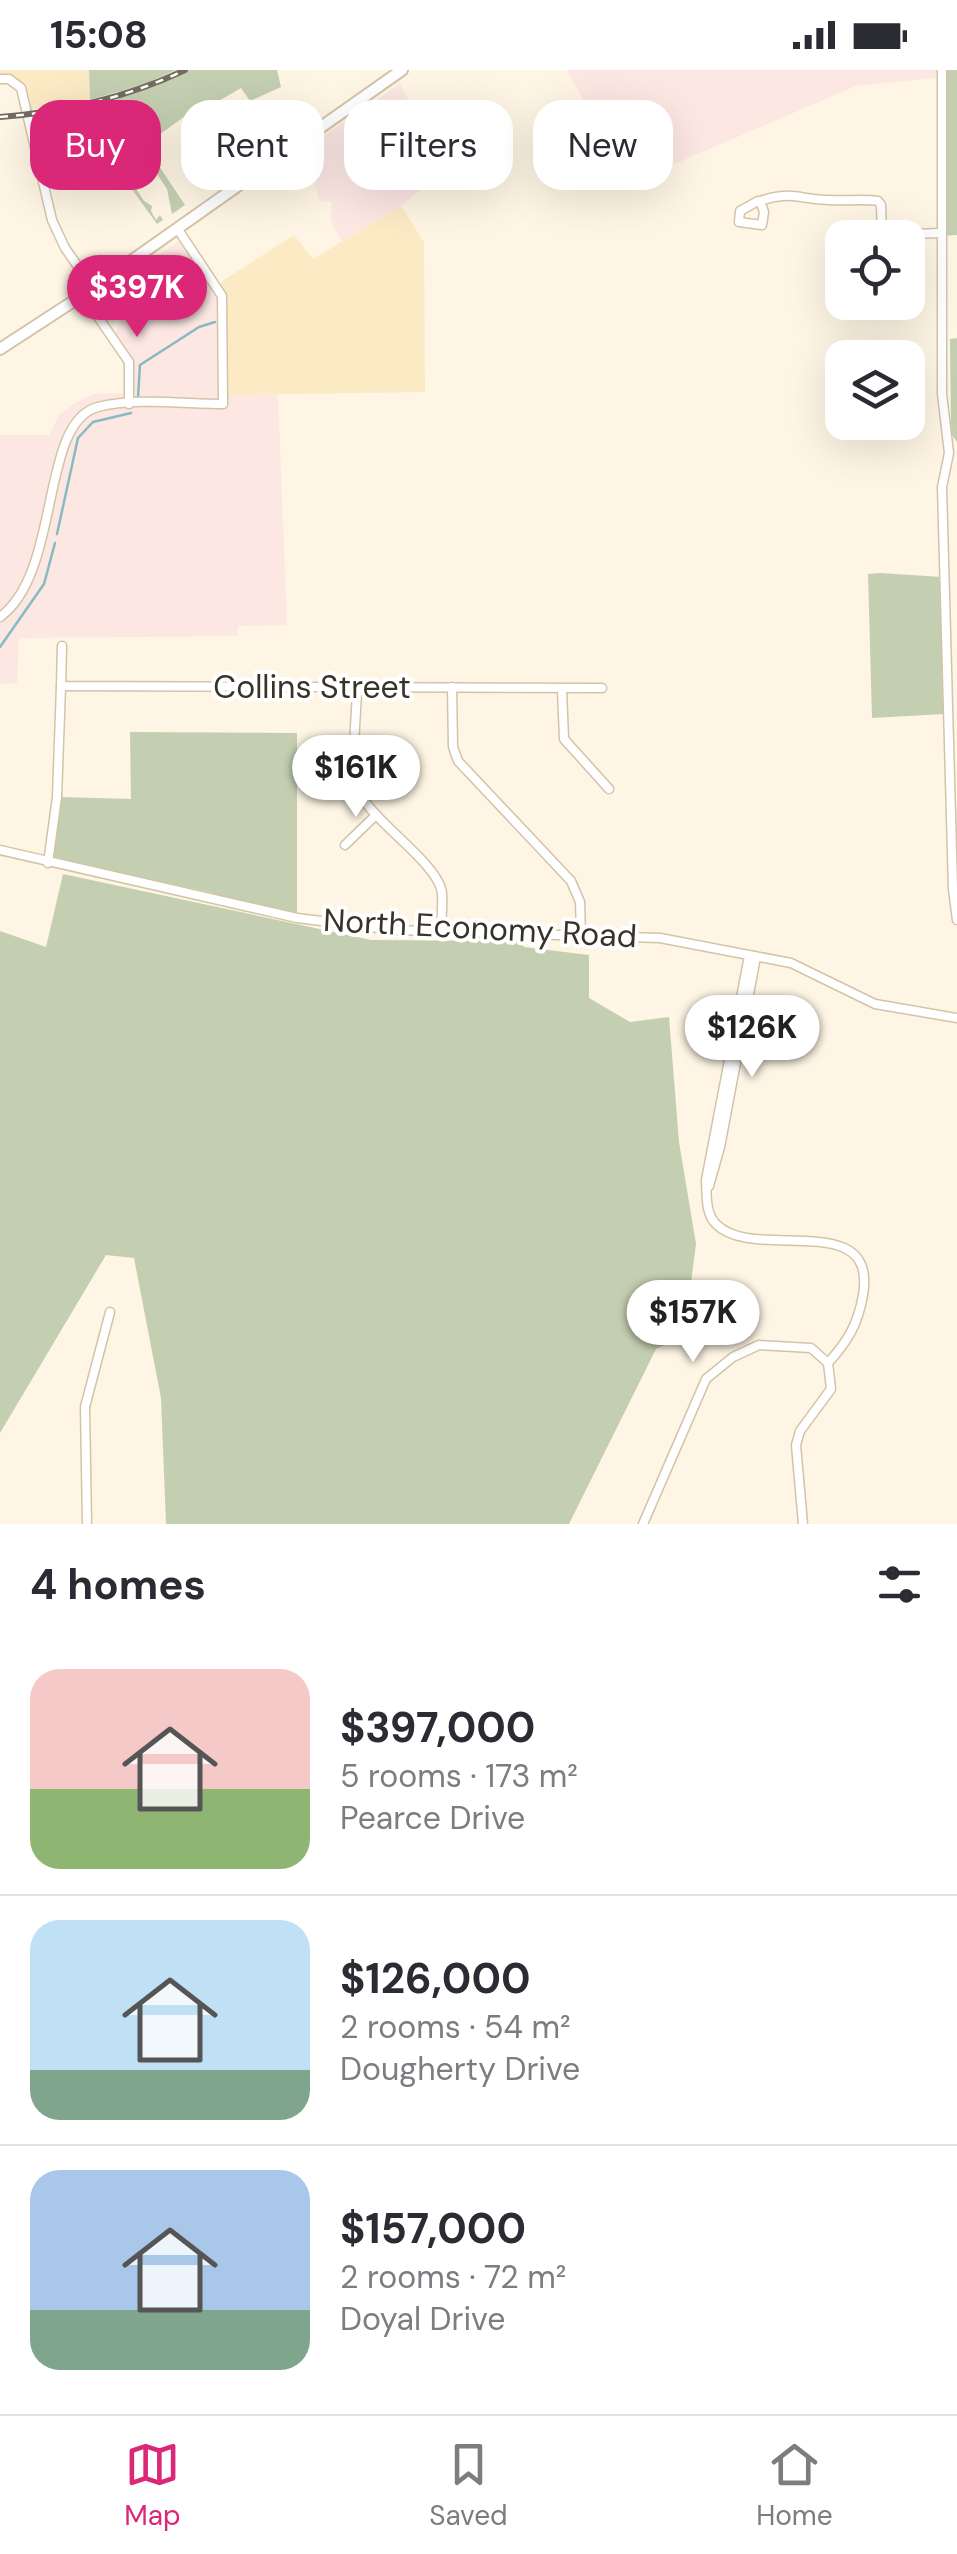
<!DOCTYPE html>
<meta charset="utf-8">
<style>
:root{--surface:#fff;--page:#f7f7f7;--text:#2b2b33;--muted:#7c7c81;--line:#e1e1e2;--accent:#db2777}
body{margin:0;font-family:"DM Sans",sans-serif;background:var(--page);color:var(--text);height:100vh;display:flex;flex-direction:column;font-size:38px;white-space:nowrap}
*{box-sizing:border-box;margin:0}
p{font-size:32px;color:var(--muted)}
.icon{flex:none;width:55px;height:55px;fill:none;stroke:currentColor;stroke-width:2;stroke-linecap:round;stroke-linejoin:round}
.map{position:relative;height:1454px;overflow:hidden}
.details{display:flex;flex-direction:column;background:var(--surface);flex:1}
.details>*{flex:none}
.hud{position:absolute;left:30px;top:30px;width:898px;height:90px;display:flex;gap:20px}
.controls{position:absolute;left:825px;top:150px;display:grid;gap:20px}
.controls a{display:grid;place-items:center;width:100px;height:100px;border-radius:20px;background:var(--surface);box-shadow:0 10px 40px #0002;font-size:50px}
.price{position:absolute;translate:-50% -85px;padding:0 22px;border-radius:35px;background:#fff;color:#222;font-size:32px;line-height:65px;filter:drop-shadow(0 2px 5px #0008)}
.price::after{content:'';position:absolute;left:50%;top:60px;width:30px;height:22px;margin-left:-15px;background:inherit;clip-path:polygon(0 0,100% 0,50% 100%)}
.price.selected{background:var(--accent);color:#fff}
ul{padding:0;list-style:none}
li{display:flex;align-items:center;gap:30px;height:250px;padding:0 30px}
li+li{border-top:2px solid var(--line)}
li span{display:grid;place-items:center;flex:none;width:280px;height:200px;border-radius:30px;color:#555}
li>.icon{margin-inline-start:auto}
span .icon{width:120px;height:120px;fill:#fffc;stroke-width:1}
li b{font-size:42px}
h2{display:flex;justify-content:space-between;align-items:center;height:120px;padding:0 30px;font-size:42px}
.tag{padding:0 35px;border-radius:30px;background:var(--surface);box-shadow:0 10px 40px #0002;font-size:35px;line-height:90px}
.tag.selected{background:var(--accent);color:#fff}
.status{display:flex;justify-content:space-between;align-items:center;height:70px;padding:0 50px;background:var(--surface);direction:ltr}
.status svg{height:28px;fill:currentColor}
.dock{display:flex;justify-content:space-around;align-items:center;height:140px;border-top:2px solid var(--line);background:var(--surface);font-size:28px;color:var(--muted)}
.dock a{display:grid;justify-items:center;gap:5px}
.dock .selected{color:var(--accent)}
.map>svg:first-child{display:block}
.commercial{fill:#fce7e3}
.built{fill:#fceac5}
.green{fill:#c4cfb1}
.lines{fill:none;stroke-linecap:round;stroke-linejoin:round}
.stream{stroke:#87bac1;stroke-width:2.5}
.minor-casing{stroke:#d3c4a8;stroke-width:11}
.major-casing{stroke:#d3c4a8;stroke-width:14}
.minor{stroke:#fff;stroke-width:8}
.major{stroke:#fff;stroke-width:10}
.rail-casing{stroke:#736c5f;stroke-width:6}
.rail{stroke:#fff;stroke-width:2.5;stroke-dasharray:8;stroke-linecap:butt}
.labels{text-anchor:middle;stroke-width:8;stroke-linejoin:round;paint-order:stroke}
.street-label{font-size:32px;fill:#383327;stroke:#fff}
</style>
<div class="status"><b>15:08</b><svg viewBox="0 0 49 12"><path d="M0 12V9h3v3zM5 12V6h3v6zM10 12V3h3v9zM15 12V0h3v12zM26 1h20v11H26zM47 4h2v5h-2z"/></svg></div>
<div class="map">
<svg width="957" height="1454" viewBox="0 0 957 1454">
<rect width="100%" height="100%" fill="#fef5e4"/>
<g class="commercial">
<path d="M567,0H942V7L856,16L628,114Z"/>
<path d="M400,14L411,35L413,70L426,108L418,115L419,121L401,136L342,171L331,153V132L320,131L305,79Z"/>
<path d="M179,171L217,224L219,325L278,324L287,555L238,556V566L19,568L17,613L0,614V365H50L58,346L75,333L94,324L130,323V302L114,269L123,239L111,219Z"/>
</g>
<g class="built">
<path d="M0,0H89L90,30L27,40L21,18L0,9Z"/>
<path d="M401,136L424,172L425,322L223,325L221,212L294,165L313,189Z"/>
</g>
<g class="green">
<path d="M89,0H176L145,14L90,30Z"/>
<path d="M190,0H277L281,17L250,31L241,18L210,36L206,31L145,75L185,135L172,144L167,119L147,89L136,96L132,91L122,97L144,131L152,136L151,141L156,150L160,145L163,150L157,154L115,96L131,84L123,75L108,33Z"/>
<path d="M942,0H957V165L941,166Z"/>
<path d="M957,268V372L952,365L951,353L950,269Z"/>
<path d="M880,503L942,507L944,644L872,648L868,504Z"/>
<path d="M130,662L297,663V848L213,830V823L54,789L60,727L131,729Z"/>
<path d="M63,804L371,870L520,871L524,877L589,885V928L630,952L669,947L679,1072L696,1174L684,1266L656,1279L569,1454H166L161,1328L134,1188L106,1185L0,1363V861L46,877Z"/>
</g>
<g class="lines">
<g class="stream">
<path d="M138,327L140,295L199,257L215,252"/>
<path d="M57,464L78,368L93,352L131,343"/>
<path d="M0,577L44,514L55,473"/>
</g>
<defs>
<g id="minor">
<path d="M942,0V324L949,383L942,417L953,819L957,850"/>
<path d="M0,9H9L21,18L52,150L65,178L93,218"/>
<path d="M760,131L764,142L762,155L739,152L740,141L758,131H760C795,120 799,130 830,130C846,131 863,129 878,131L881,135L882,165L941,163"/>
<path d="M83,225L129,292V334"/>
<path d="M0,547C62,502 39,352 98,337C134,327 186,334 223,334L222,226L177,158"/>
<path d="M62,576L61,616L602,618"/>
<path d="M357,617C357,647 348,702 362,727C377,754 439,795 442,823C443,836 441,850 441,863"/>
<path d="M452,617L453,677L458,691L571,811L580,832L581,864"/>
<path d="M562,619L564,669L609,719"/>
<path d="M345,775L376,745"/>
<path d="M0,780L297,848L394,860L660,868L791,893L875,934L957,948"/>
<path d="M48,793L57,727L61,616"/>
<path d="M749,886L706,1110C707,1125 705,1143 716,1154C753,1193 878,1137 863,1225C858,1254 848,1271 828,1293L831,1319L800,1361L796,1375L803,1454"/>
<path d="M709,1116L720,1077L756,887"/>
<path d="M87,1454L85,1337L110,1242"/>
<path d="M643,1454L706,1309L733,1287L759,1275L811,1278L828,1293"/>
</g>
<path id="major" d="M0,279L83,225L402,0"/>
</defs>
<use href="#minor" class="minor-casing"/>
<use href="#major" class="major-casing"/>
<use href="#minor" class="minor"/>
<use href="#major" class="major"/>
<defs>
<path id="rail" d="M0,47C64,42 126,28 185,0"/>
</defs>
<use href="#rail" class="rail-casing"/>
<use href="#rail" class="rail"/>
</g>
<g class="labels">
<g class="street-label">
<text x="312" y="628">Collins Street</text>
<text transform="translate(480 858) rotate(3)" y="11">North Economy Road</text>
</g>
</g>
</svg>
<div class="controls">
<a><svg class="icon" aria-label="locate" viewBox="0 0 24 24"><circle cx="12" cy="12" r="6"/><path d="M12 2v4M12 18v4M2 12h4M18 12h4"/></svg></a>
<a><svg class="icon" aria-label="layers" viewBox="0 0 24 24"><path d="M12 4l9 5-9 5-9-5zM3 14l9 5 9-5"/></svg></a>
</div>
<b class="price selected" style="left:137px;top:270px">$397K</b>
<b class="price" style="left:356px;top:750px">$161K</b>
<b class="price" style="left:752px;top:1010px">$126K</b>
<b class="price" style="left:693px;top:1295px">$157K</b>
<div class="hud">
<a class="tag selected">Buy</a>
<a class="tag">Rent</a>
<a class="tag">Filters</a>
<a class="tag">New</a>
</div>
</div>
<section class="details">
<h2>4 homes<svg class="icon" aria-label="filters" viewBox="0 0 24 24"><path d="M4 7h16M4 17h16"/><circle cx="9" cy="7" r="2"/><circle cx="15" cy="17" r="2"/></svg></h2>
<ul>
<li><span style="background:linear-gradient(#f6c9c9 60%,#8fb573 0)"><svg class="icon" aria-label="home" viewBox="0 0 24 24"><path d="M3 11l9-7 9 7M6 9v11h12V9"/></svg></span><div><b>$397,000</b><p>5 rooms · 173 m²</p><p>Pearce Drive</p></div></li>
<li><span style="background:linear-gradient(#bfe0f5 75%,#7fa58c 0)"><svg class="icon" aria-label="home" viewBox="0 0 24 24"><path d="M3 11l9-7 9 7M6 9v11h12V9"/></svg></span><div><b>$126,000</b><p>2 rooms · 54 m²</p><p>Dougherty Drive</p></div></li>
<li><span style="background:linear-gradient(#a9c7e8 70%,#7fa58c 0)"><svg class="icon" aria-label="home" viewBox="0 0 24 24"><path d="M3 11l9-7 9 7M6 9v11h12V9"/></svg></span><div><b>$157,000</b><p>2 rooms · 72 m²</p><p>Doyal Drive</p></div></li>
</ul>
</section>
<nav class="dock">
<a class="selected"><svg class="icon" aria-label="map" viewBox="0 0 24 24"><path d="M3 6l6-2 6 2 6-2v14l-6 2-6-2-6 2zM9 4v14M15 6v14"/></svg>Map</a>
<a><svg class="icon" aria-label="saved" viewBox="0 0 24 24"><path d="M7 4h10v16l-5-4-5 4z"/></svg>Saved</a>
<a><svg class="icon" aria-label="home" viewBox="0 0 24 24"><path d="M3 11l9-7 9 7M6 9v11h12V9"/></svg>Home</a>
</nav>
